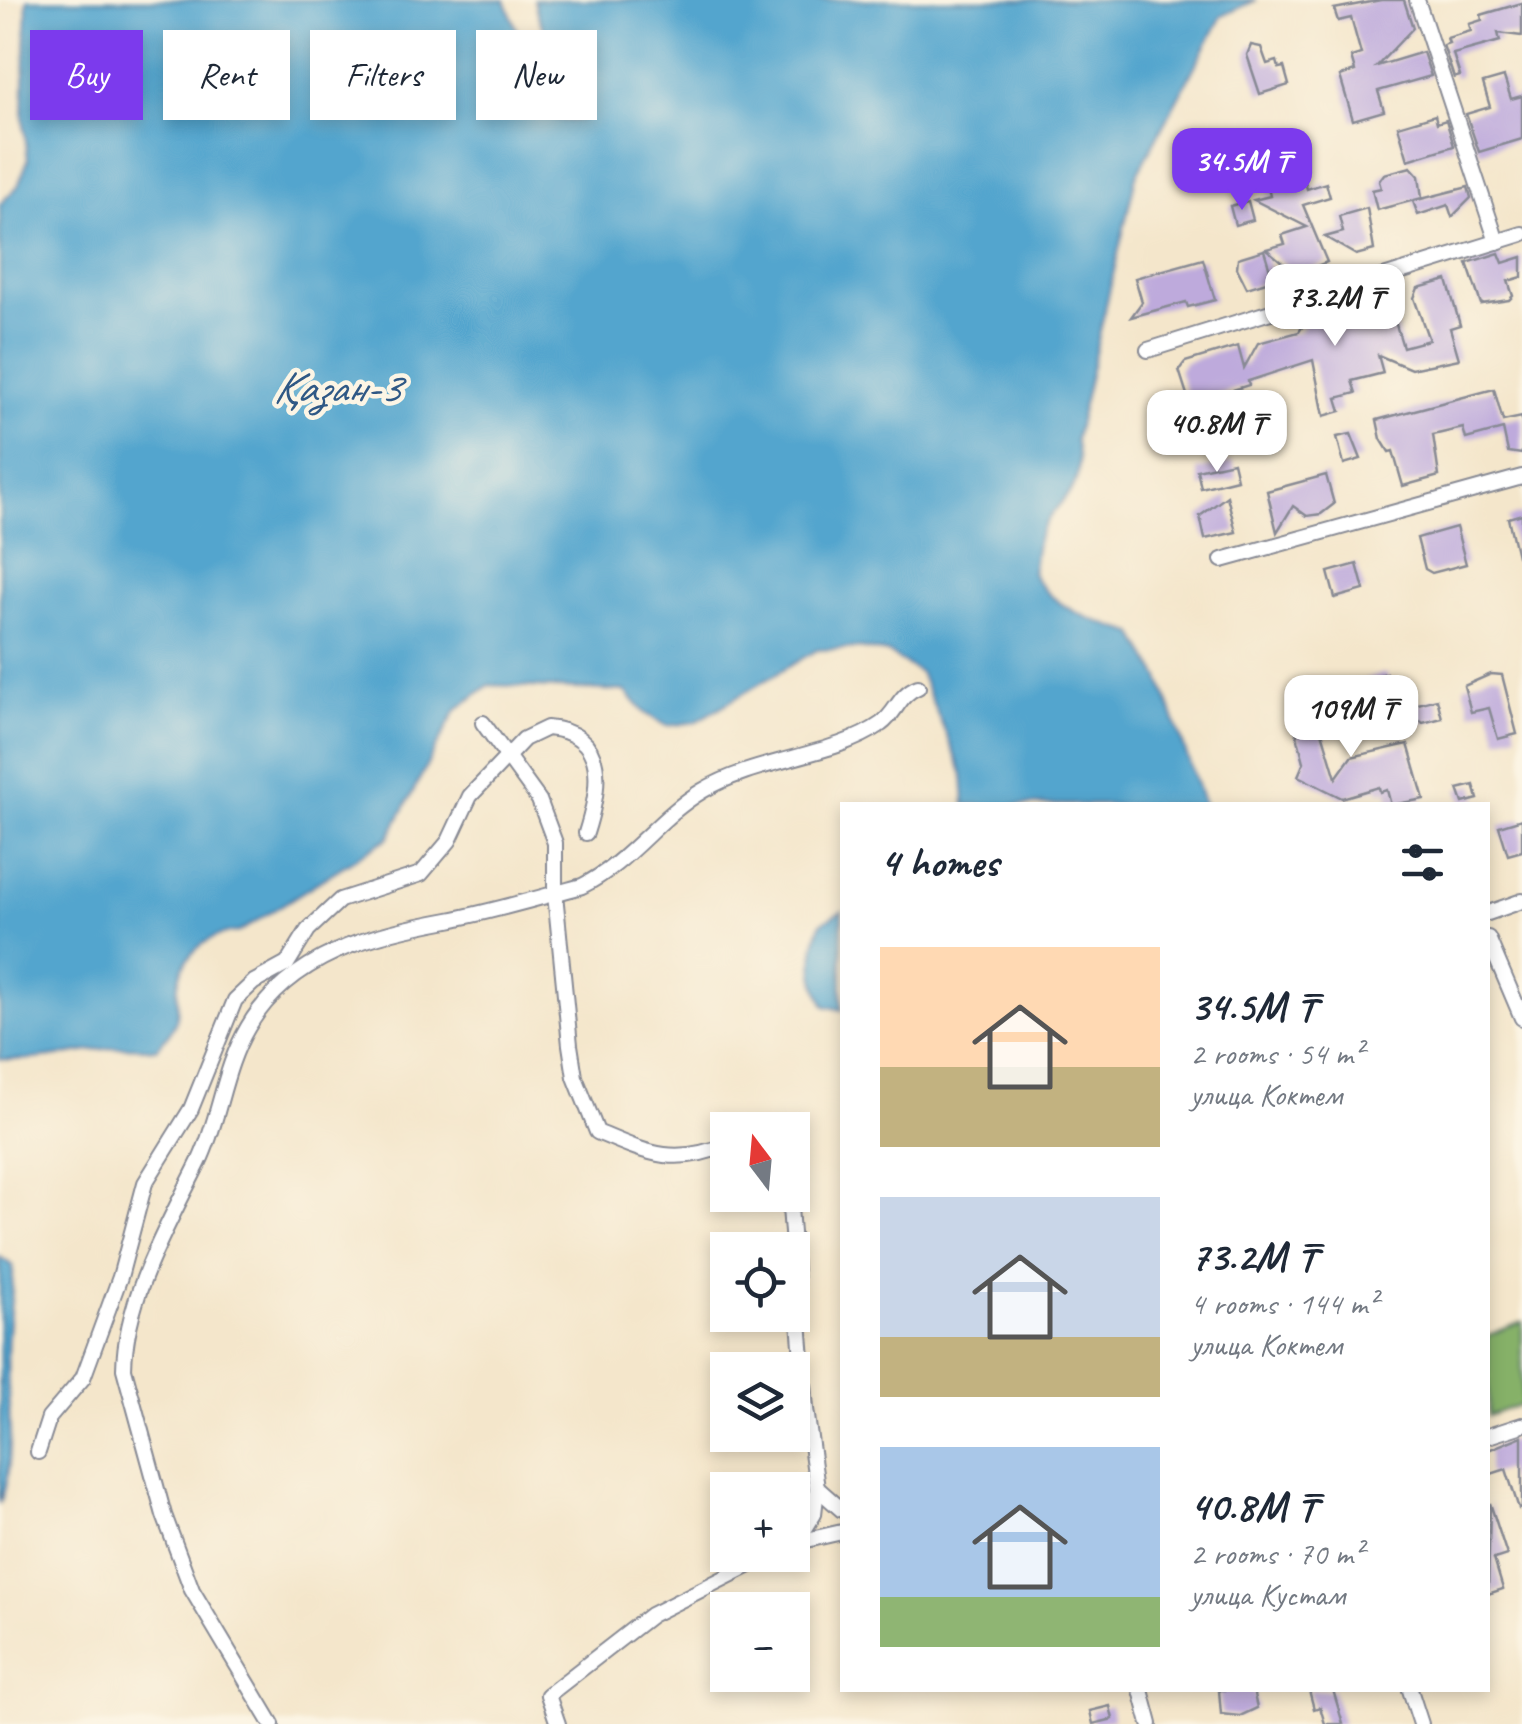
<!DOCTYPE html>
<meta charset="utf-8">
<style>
:root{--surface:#fff;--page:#f6f6f7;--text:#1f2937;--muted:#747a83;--accent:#7c3aed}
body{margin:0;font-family:Caveat,sans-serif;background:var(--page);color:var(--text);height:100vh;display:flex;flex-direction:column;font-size:38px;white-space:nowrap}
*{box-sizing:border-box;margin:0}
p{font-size:32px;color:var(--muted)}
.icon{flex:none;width:55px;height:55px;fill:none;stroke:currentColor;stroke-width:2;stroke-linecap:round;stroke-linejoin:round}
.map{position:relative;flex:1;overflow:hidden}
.drawer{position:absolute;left:840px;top:802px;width:650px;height:890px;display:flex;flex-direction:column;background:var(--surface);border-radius:0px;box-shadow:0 5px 15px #0003}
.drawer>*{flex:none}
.banner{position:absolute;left:30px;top:30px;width:660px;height:90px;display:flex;gap:20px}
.needle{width:65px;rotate:344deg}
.controls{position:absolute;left:710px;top:1112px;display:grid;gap:20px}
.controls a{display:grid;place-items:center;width:100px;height:100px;border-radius:0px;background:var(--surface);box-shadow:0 5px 15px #0003;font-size:50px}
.price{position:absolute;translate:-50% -85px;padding:0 22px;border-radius:20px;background:#fff;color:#222;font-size:32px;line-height:65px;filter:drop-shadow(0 2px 5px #0008)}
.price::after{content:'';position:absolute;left:50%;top:60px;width:30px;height:22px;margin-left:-15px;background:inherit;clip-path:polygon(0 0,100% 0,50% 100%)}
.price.active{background:var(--accent);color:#fff}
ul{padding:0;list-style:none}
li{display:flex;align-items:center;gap:30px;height:250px;padding:0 40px}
li span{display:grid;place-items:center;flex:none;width:280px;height:200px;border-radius:0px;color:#555}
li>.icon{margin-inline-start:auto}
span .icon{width:120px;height:120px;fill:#fffc;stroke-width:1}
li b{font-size:42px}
h2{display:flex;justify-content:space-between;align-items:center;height:120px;padding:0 40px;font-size:42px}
.chip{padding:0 35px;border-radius:0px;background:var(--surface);box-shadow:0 5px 15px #0003;font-size:35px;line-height:90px}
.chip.active{background:var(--accent);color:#fff}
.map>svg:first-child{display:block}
.forest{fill:#86b168;stroke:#507063;stroke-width:2.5}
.water{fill:#53a5ce;stroke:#376a96;stroke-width:2.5}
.building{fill:#beaadc}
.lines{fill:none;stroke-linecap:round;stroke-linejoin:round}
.minor-casing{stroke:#888a94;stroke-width:18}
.minor{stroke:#fff;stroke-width:14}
.labels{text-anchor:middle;stroke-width:9;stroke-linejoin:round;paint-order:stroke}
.water-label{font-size:45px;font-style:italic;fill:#2f5885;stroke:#fcf5e5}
</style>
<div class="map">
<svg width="1522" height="1724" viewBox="0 0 1522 1724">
<rect width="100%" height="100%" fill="#fcf5e5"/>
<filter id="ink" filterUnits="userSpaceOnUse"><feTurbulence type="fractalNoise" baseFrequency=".01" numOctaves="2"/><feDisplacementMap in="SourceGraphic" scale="20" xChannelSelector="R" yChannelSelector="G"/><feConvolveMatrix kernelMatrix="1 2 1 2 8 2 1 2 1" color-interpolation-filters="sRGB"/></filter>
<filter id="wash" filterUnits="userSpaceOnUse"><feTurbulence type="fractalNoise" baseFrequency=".0048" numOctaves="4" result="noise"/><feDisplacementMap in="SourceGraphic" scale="40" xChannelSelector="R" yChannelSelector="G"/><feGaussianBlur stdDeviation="2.25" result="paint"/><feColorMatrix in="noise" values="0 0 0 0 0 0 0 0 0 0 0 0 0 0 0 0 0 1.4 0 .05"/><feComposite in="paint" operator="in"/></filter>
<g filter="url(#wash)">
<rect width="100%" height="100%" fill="#f4e6cb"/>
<path class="forest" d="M1522,1322V1404L1488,1416V1335Z"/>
<g class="water">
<path d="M27,0H505L523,45V103C537,117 564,123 584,119L590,110C577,70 542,45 534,0H1256L1222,16L1136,176L1075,439C1089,495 1060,492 1040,533C1035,544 1035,561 1032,573C1054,610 1094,621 1134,633L1160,678L1204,805H965L963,774L920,673L888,653L858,648L817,650L695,722L667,726L645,713L625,691L489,685L456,710L389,837L239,932C209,933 183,953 178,984C176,994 179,1005 177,1016C175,1028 164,1040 156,1049C102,1041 53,1064 0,1059V204L18,186L28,160L23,116Z"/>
<path d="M842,911V1010L825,1006C810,977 810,954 821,923Z"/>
<path d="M0,1257L13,1266C14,1290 9,1311 8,1335C3,1390 20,1451 0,1504Z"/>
</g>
<g id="blocks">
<g class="building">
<path d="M1381,0H1404L1413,28L1377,66L1423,52L1431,76L1378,91L1384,111L1353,120L1340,76L1355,71L1351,57L1361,54L1351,18L1338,21L1334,9Z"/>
<path d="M1522,3V36L1498,33L1500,41L1453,54L1460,76L1454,78L1443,45L1449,43L1447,38L1471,31L1469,24L1482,20L1481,15Z"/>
<path d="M1251,45L1261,47L1267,64L1277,61L1279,68L1284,67L1289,85L1260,94L1247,55Z"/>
<path d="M1504,77L1511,99L1522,96V139L1479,152L1466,114L1490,107L1483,83Z"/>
<path d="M1435,115L1437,123L1446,120L1454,146L1408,160L1398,126Z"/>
<path d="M1411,167L1419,176L1422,198L1377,210L1372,190L1381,188L1379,181L1384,174Z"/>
<path d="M1304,178L1307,189L1326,183L1330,197L1303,205L1327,262L1297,274L1266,249L1285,244L1282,235L1307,227L1254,200L1270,196L1268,188Z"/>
<path d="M1468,187L1471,198L1452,217L1448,205L1418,215L1413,201Z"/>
<path d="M1248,201L1253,220L1235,225L1230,206Z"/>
<path d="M1367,208L1374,250L1356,255L1325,237L1343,232L1339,216Z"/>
<path d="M1264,250L1273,280L1247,288L1237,268L1238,258Z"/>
<path d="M1499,253L1503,263L1522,257V277L1508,281L1513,296L1509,300L1481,304L1467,263Z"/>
<path d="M1203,259L1215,300L1188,307L1186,302L1131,317L1142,302L1135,278Z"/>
<path d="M1447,280L1460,325L1450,328L1459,359L1411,369L1378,355L1383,373L1352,381L1356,393L1337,398L1341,411L1324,416L1313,360L1248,381L1249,385L1194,402L1188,398L1179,370L1185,362L1238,346L1244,368L1258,343L1299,332L1306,321L1335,312L1340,328L1361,301L1359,296L1381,289L1387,296L1403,347L1429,340L1414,298L1418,288Z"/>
<path d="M1494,389L1503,421L1522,417V454L1508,452L1503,429L1466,439L1463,428L1433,435L1439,476L1403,486L1393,451L1389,452L1381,439L1377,420Z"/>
<path d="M1351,434L1361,459L1344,464L1337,437Z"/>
<path d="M1233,462L1237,479L1201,488L1197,470Z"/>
<path d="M1326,475L1334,504L1321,514L1307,516L1293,506L1277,532L1267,491Z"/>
<path d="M1227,496L1236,532L1205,539L1200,516Z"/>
<path d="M1522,514V555L1517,556L1508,518Z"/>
<path d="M1456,527L1466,564L1432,573L1425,569L1417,538Z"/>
<path d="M1357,564L1364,590L1335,598L1328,572Z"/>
<path d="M1386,673L1399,714L1373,722L1363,708L1358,687L1366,679Z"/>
<path d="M1491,674L1502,675L1517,734L1498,739L1489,708L1471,712L1464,686Z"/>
<path d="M1325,689L1331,708L1316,712L1336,778L1351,757L1408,744L1424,799L1391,805L1387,790L1380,792L1379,787L1342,798L1298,776L1304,762L1290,709L1299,696Z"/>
<path d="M1437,699L1442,718L1423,723L1408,713L1414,705Z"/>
<path d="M1474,785L1478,799L1463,803L1458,789Z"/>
<path d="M1522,819V851L1508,855L1499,826Z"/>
<path d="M1522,1436V1508L1519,1509L1506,1469L1488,1475V1450Z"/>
<path d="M1490,1503L1507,1555L1494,1559L1503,1589L1488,1594Z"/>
<path d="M1219,1690H1253L1257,1708L1240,1716L1221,1714Z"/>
<path d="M1309,1690H1333L1343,1724H1325L1320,1707L1314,1709Z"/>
<path d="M1110,1706L1113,1719L1093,1724L1090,1711Z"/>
</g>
</g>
</g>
<g filter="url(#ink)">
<use href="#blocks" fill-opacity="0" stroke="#888a94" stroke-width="2.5"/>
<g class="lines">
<defs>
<g id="minor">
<path d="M1417,0L1497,242"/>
<path d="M1148,350L1522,234"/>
<path d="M1222,560L1522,477"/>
<path d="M483,723L539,800L555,843V894L570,1045L575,1077L597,1132C647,1153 674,1167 728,1144"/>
<path d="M1488,913L1522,901"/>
<path d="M1488,938L1522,1018"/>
<path d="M789,1195L806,1409L817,1488L814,1514L797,1542"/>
<path d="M1488,1436L1522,1425"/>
<path d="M38,1452L49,1418L83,1378L120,1277L145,1183L191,1109L235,1000L254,982L287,964L308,930L340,900L421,874L449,841L470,796L524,739L547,728C610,733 600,789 586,833"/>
<path d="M817,1488L842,1510"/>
<path d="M798,1542L842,1532"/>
<path d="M1141,1690L1150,1724"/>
<path d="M1410,1690L1421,1724"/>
<path d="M272,1724L192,1590L164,1515L124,1369C125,1298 168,1225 199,1162C220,1119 223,1069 248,1027C291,954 373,934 449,920C494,911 539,898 582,886C629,863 657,818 702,791C757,758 834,757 881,724C897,712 899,694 918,687"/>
<path d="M558,1724L548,1695L651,1615L770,1555"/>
</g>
</defs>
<use href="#minor" class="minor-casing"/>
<use href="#minor" class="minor"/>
</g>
</g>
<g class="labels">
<g class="water-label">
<text x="336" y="402">Қазан-3</text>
</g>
</g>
</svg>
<div class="controls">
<a><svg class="needle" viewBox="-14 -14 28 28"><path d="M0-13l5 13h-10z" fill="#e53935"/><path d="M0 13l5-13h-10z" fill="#747a83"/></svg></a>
<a><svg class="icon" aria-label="locate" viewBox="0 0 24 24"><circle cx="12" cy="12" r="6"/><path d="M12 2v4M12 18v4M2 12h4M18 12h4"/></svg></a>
<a><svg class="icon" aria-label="layers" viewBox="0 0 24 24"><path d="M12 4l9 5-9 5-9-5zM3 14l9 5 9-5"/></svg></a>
<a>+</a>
<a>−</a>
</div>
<b class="price active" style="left:1242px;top:213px">34.5M ₸</b>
<b class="price" style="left:1335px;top:349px">73.2M ₸</b>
<b class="price" style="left:1217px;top:475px">40.8M ₸</b>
<b class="price" style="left:1351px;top:760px">109M ₸</b>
<div class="banner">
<a class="chip active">Buy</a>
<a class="chip">Rent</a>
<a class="chip">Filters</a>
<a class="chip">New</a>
</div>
<section class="drawer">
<h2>4 homes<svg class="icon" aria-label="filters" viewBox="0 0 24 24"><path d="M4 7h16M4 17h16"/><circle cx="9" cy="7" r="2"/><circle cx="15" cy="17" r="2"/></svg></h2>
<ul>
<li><span style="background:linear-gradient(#ffd9b3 60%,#c2b280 0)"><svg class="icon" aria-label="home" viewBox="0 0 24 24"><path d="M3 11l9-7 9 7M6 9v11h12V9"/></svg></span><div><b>34.5M ₸</b><p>2 rooms · 54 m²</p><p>улица Коктем</p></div></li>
<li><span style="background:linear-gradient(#c9d6e8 70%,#c2b280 0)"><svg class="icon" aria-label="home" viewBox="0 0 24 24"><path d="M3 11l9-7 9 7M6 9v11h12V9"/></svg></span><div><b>73.2M ₸</b><p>4 rooms · 144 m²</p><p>улица Коктем</p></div></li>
<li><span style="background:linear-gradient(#a9c7e8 75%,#8fb573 0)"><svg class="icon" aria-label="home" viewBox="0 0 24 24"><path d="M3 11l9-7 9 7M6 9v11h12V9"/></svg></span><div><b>40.8M ₸</b><p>2 rooms · 70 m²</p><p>улица Кустам</p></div></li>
</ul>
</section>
</div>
